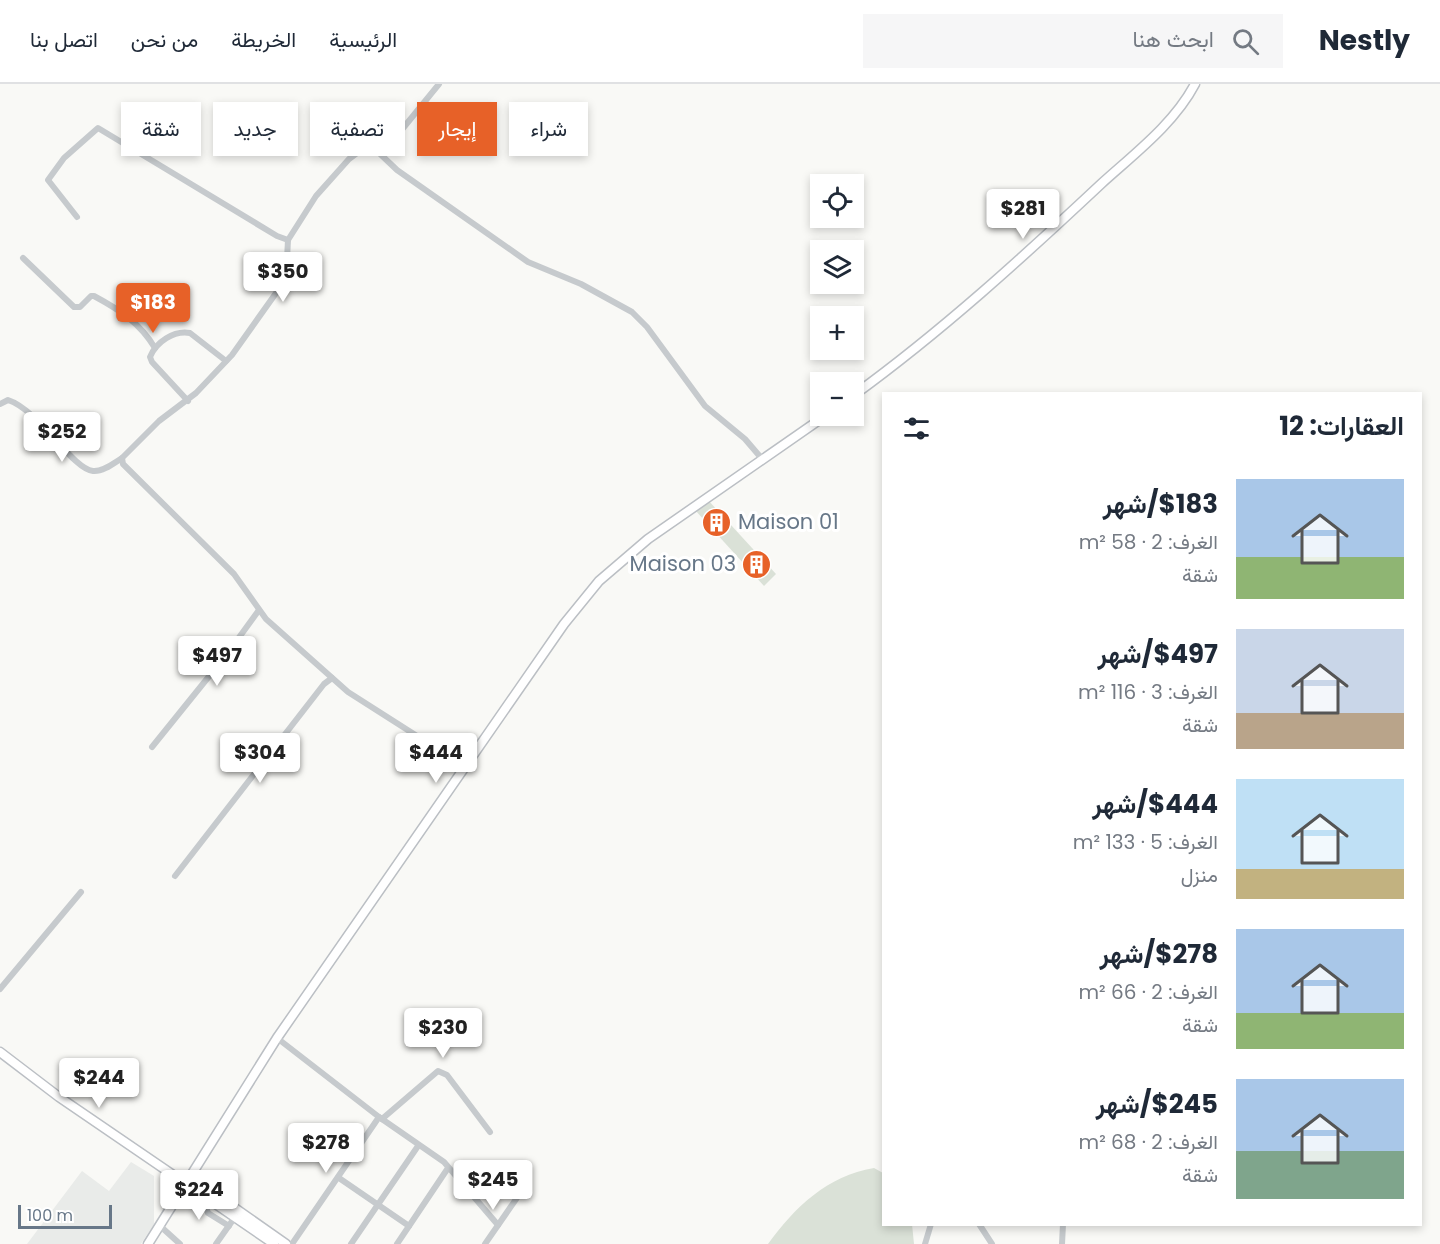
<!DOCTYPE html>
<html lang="ar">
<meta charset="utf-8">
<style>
:root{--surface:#fff;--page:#f6f6f7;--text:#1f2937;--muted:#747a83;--line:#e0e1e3;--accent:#e76128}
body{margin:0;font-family:Poppins,Vazirmatn,sans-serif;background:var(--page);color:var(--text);direction:rtl;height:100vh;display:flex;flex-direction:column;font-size:22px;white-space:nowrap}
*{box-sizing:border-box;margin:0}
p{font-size:20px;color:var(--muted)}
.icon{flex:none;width:33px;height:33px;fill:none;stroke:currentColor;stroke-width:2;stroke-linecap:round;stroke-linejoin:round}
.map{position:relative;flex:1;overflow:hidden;direction:ltr}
.panel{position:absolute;left:882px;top:308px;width:540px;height:834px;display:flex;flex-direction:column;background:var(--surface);border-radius:0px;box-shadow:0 3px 9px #0003;direction:rtl}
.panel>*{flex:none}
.hud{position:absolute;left:18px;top:18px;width:570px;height:54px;direction:rtl;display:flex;gap:12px}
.buttons{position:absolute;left:810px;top:90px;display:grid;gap:12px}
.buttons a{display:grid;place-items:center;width:54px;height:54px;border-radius:0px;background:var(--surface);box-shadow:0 3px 9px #0003;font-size:30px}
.scale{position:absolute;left:18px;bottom:15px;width:94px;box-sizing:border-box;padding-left:6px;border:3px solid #677788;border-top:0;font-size:16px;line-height:21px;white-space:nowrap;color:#677788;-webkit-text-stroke:4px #fff;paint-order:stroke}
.price{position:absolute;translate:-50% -51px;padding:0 14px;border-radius:6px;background:#fff;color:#222;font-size:20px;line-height:39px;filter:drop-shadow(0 2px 3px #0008)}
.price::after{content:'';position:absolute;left:50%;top:36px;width:18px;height:14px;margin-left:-9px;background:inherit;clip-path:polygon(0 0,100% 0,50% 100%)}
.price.on{background:var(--accent);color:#fff}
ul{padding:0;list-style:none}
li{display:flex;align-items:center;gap:18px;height:150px;padding:0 18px}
li span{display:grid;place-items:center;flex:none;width:168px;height:120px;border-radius:0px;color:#555}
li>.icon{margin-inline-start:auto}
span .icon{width:72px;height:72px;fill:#fffc;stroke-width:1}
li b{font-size:26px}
h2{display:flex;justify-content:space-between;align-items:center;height:72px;padding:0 18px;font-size:26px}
.pill{padding:0 21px;border-radius:0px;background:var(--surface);box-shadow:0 3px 9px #0003;font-size:21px;line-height:54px}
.pill.on{background:var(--accent);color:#fff}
header{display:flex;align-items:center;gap:36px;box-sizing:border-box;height:84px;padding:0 30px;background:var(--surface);border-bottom:2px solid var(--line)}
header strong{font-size:28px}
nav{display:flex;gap:33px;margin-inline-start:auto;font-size:21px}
.search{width:420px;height:54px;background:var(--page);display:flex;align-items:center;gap:15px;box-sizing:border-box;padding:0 21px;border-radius:0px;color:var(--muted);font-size:22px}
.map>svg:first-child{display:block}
.built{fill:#e9ebe9}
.green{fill:#dae1d7}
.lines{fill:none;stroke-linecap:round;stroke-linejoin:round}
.secondary-casing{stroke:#bbbfc4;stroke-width:11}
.street{stroke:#c6cacd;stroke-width:6}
.secondary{stroke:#fff;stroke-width:8}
.labels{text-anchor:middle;stroke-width:6;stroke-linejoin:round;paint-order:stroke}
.poi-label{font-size:21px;fill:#677788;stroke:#fff;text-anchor:start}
</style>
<header>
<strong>Nestly</strong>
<div class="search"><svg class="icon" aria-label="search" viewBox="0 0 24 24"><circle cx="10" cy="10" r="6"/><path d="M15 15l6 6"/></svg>ابحث هنا</div>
<nav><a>الرئيسية</a><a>الخريطة</a><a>من نحن</a><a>اتصل بنا</a></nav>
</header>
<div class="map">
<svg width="1440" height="1160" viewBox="0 0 1440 1160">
<rect width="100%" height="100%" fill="#f9f9f6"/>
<path class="built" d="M131,1078L154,1092V1140L141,1160H27L82,1087L109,1107Z"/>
<g class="green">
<path d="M708,416L776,490L764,502L695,426Z"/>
<path d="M874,1084L883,1089L884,1140H912L914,1160H768C795,1123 827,1092 874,1084Z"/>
</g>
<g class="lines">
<defs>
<g id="secondary">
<path d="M854,311C942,247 1022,174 1101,100C1134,70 1174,40 1195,0"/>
<path d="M0,968L59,1013L274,1160"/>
<path d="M189,1092L286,1160"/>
<path d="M148,1160L277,954L564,540L599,497L648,455L825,332"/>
</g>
</defs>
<use href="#secondary" class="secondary-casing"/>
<g class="street">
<path d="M382,70L439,0"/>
<path d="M77,133L48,96L64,74L98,44L277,152L288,156"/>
<path d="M23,174L74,223H80L91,212H94C120,226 140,239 155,264"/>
<path d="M188,317L152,278L150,273C156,258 174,246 190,249L226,277"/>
<path d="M0,320L8,316C39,326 72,385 93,387C103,388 114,379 122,374"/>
<path d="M152,663L227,570L259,526"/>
<path d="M478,663L470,660L428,659L348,608L266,535L234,490L123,380L122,374L159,337L196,309L232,271L286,195L288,156L316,112L349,75L361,66H376L397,86L528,178L581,200L632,228L647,243L705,322L745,355L763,376"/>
<path d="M175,792L324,600L332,594"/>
<path d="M0,905L81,808"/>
<path d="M277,954L379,1033L444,1078L498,1141"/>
<path d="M382,1035L438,987L447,991L490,1048"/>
<path d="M339,1094L409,1142"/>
<path d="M209,1115L206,1123L208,1129L229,1142"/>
<path d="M979,1140L992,1160"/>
<path d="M159,1141L180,1160"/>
<path d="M216,1160L235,1133"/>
<path d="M292,1160L379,1033"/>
<path d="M351,1160L418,1062"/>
<path d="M397,1160L448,1084"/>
<path d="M485,1160L521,1108"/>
<path d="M925,1160L931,1140"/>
<path d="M1062,1160L1063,1140"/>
</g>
<use href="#secondary" class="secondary"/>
</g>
<defs>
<symbol id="building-disc" viewBox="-11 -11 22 22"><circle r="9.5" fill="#e76128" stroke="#fff"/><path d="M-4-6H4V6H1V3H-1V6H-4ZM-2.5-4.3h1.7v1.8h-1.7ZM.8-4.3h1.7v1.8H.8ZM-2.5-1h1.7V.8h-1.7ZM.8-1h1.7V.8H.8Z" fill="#fff"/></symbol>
</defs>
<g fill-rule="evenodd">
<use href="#building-disc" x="700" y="422" width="33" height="33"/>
<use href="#building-disc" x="740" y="464" width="33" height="33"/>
</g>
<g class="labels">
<g class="poi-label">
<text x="738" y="445">Maison 01</text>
<text x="736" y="487" text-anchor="end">Maison 03</text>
</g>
</g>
</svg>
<div class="buttons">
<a><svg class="icon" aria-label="locate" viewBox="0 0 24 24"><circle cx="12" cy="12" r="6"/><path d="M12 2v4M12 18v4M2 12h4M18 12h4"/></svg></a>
<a><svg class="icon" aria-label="layers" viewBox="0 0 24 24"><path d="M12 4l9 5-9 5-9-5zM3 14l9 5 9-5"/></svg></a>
<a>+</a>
<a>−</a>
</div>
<div class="scale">100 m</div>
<b class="price" style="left:1023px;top:156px">$281</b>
<b class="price" style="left:283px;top:219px">$350</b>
<b class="price on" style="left:153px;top:250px">$183</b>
<b class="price" style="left:62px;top:379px">$252</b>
<b class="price" style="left:217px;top:603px">$497</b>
<b class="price" style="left:260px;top:700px">$304</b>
<b class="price" style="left:436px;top:700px">$444</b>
<b class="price" style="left:443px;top:975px">$230</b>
<b class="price" style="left:99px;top:1025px">$244</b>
<b class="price" style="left:326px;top:1090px">$278</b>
<b class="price" style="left:493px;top:1127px">$245</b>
<b class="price" style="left:199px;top:1137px">$224</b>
<div class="hud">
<a class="pill">شراء</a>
<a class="pill on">إيجار</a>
<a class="pill">تصفية</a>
<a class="pill">جديد</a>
<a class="pill">شقة</a>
</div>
<section class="panel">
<h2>العقارات: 12<svg class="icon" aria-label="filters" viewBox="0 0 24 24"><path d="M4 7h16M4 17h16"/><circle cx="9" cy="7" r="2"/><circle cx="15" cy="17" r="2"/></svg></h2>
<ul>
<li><span style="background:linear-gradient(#a9c7e8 65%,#8fb573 0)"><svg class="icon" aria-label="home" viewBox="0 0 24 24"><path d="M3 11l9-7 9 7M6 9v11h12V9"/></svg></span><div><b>$183/شهر</b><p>الغرف: 2 · 58 m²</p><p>شقة</p></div></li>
<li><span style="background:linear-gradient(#c9d6e8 70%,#b9a48a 0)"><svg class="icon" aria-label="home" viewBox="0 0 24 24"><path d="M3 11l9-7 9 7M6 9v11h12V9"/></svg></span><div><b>$497/شهر</b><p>الغرف: 3 · 116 m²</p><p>شقة</p></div></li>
<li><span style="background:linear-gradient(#bfe0f5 75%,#c2b280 0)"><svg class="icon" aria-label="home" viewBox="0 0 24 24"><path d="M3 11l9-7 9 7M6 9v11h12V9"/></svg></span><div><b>$444/شهر</b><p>الغرف: 5 · 133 m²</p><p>منزل</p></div></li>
<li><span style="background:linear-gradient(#a9c7e8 70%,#8fb573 0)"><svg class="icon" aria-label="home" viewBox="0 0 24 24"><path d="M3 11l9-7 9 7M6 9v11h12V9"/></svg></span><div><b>$278/شهر</b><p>الغرف: 2 · 66 m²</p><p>شقة</p></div></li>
<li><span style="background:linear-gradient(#a9c7e8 60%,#7fa58c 0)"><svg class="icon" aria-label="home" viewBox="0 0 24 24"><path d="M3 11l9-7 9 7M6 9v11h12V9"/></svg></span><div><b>$245/شهر</b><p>الغرف: 2 · 68 m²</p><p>شقة</p></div></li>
</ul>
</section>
</div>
